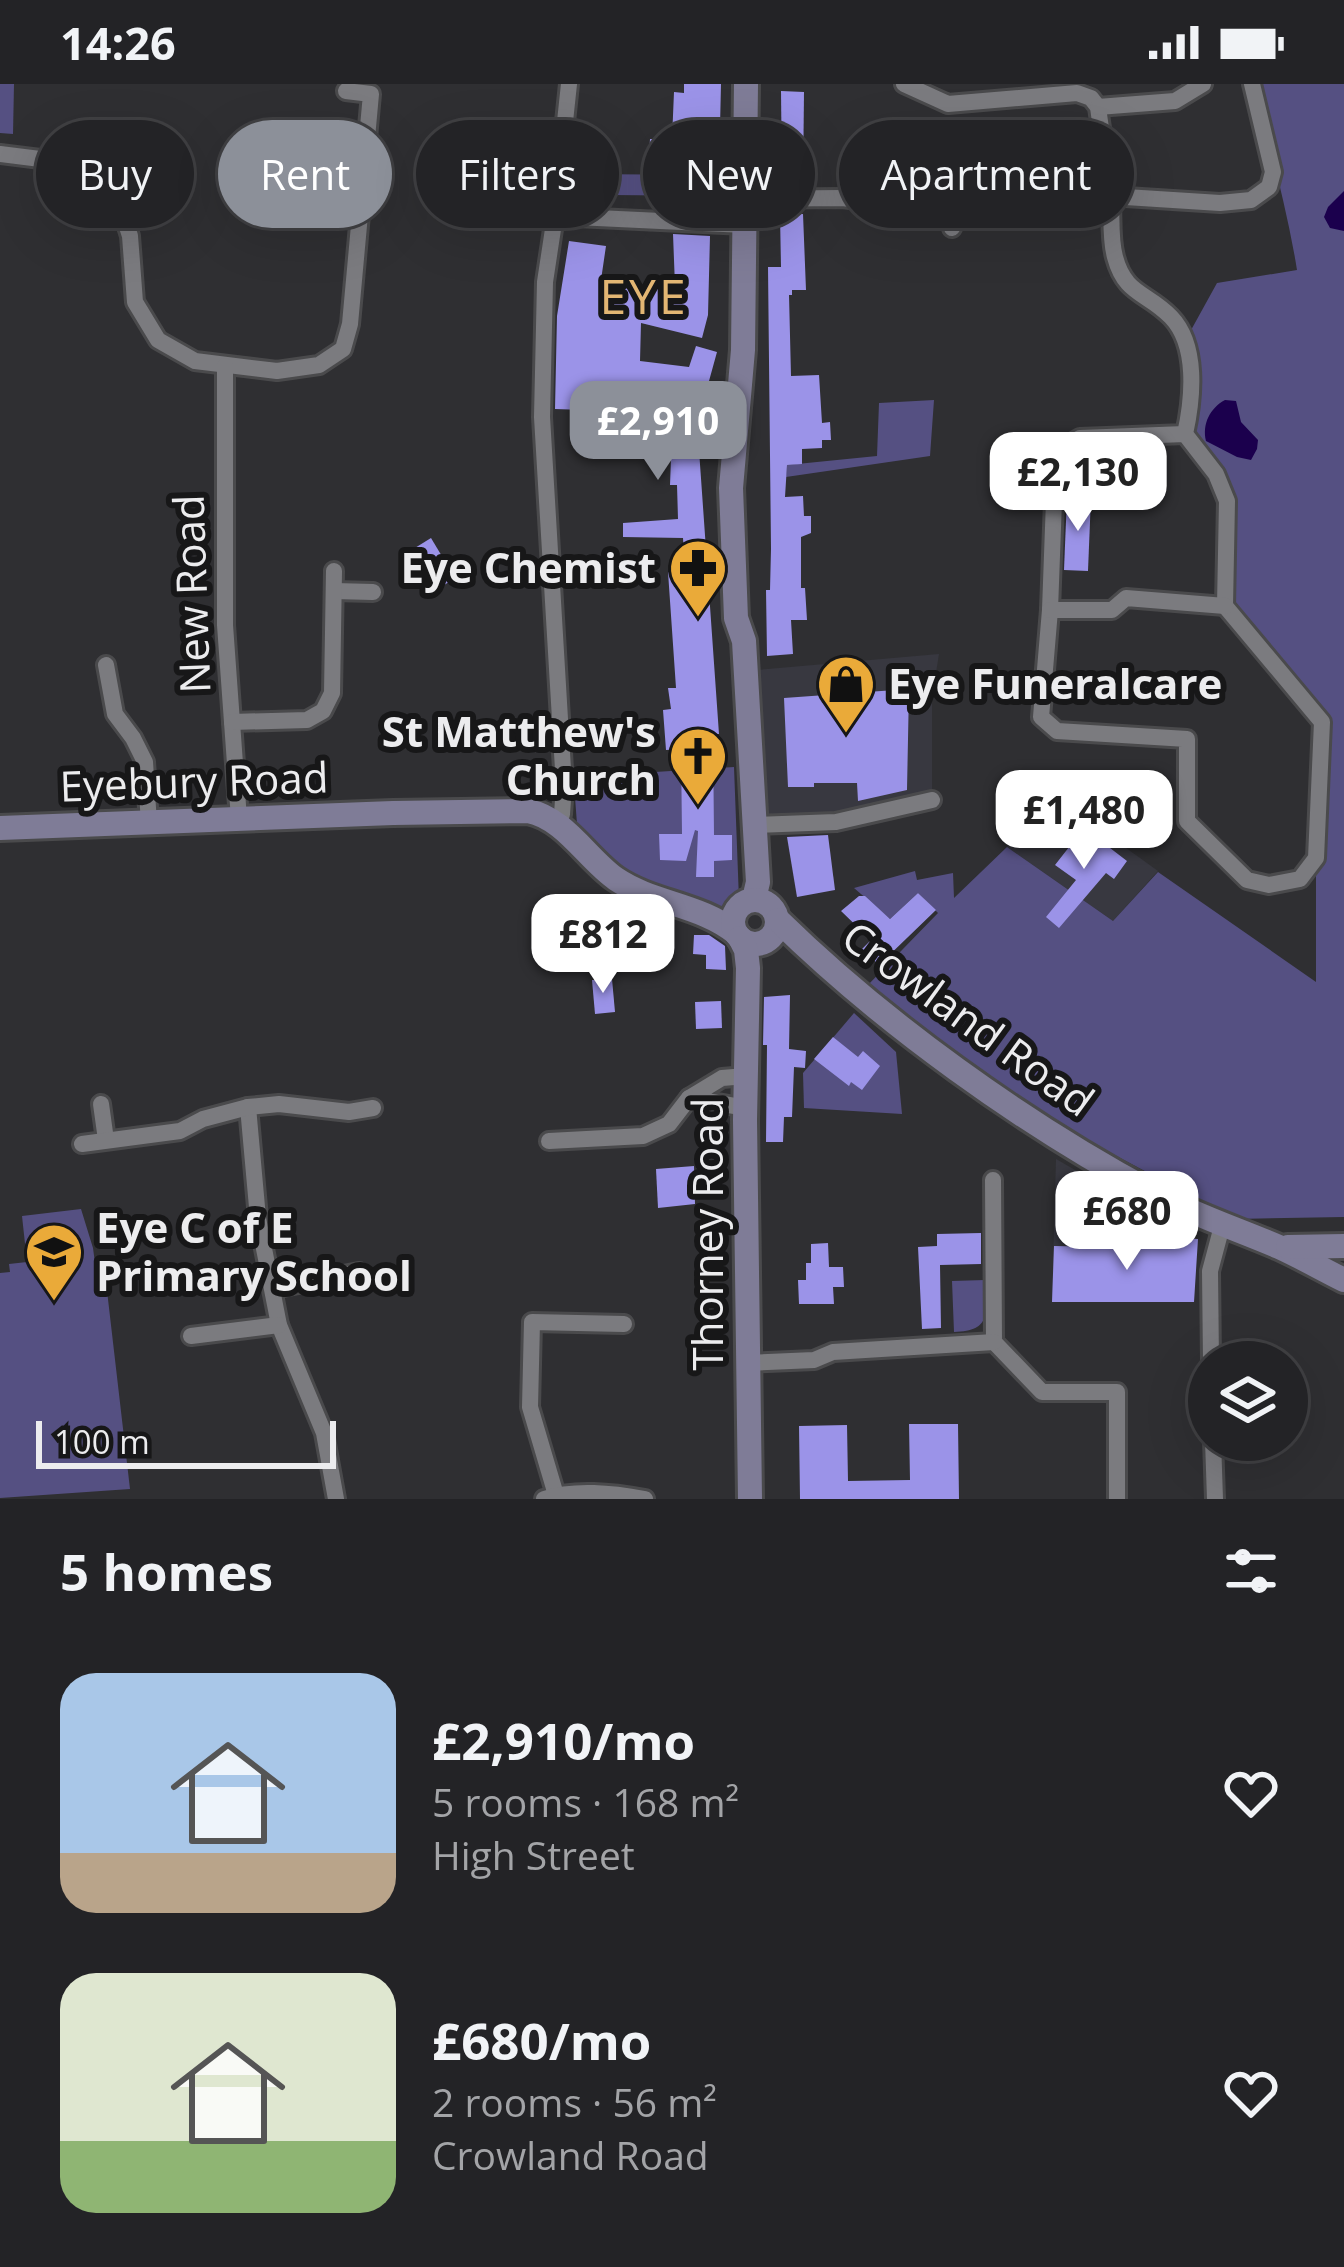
<!DOCTYPE html>
<meta charset="utf-8">
<style>
:root{--surface:#232326;--page:#2f2f32;--text:#f1f3f6;--muted:#a3a4a7;--line:#404043;--accent:#8c9099}
body{margin:0;font-family:"Open Sans",sans-serif;background:var(--page);color:var(--text);height:100vh;display:flex;flex-direction:column;font-size:45px;white-space:nowrap}
*{box-sizing:border-box;margin:0}
p{font-size:39px;color:var(--muted)}
.icon{flex:none;width:66px;height:66px;fill:none;stroke:currentColor;stroke-width:2;stroke-linecap:round;stroke-linejoin:round}
.map{position:relative;height:1415px;overflow:hidden}
.drawer{display:flex;flex-direction:column;background:var(--surface);flex:1}
.drawer>*{flex:none}
.banner{position:absolute;left:36px;top:36px;width:1272px;height:108px;display:flex;gap:24px}
.controls{position:absolute;left:1188px;top:1257px;display:grid;gap:24px}
.controls a{display:grid;place-items:center;width:120px;height:120px;border-radius:50%;background:var(--surface);box-shadow:0 12px 48px #0002,0 0 0 3px var(--line);font-size:60px}
.scale{position:absolute;left:36px;bottom:30px;width:300px;box-sizing:border-box;padding-left:12px;border:6px solid #ececee;border-top:0;font-size:33px;line-height:42px;white-space:nowrap;color:#ececee;-webkit-text-stroke:9px #171718;paint-order:stroke}
.price{position:absolute;translate:-50% -102px;padding:0 27px;border-radius:24px;background:#fff;color:#222;font-size:39px;line-height:78px;filter:drop-shadow(0 3px 6px #0008)}
.price::after{content:'';position:absolute;left:50%;top:72px;width:36px;height:27px;margin-left:-18px;background:inherit;clip-path:polygon(0 0,100% 0,50% 100%)}
.price.selected{background:var(--accent);color:#fff}
ul{padding:0;list-style:none}
li{display:flex;align-items:center;gap:36px;height:300px;padding:0 60px}
li span{display:grid;place-items:center;flex:none;width:336px;height:240px;border-radius:36px;color:#555}
li>.icon{margin-inline-start:auto}
span .icon{width:144px;height:144px;fill:#fffc;stroke-width:1}
li b{font-size:51px}
h2{display:flex;justify-content:space-between;align-items:center;height:144px;padding:0 60px;font-size:51px}
.tag{padding:0 42px;border-radius:54px;background:var(--surface);box-shadow:0 12px 48px #0002,0 0 0 3px var(--line);font-size:42px;line-height:108px}
.tag.selected{background:var(--accent);color:#fff}
.status{display:flex;justify-content:space-between;align-items:center;height:84px;padding:0 60px;background:var(--surface);direction:ltr}
.status svg{height:33px;fill:currentColor}
.map>svg:first-child{display:block}
.built{fill:#383840}
.green{fill:#555082}
.water{fill:#1b004d}
.building{fill:#9b93e8}
.lines{fill:none;stroke-linecap:round;stroke-linejoin:round}
.street-casing{stroke:#4a4a4c;stroke-width:22}
.secondary-casing{stroke:#4a4a4c;stroke-width:30}
.street{stroke:#7b7b7f;stroke-width:16}
.secondary{stroke:#7f7c97;stroke-width:24}
.labels{text-anchor:middle;stroke-width:12;stroke-linejoin:round;paint-order:stroke}
.poi-label{font-size:42px;font-weight:bold;fill:#ececee;stroke:#171718;text-anchor:end}
.street-label{font-size:42px;fill:#ececee;stroke:#171718}
.quarter-label{font-size:48px;letter-spacing:3px;fill:#e3b673;stroke:#171718}
</style>
<div class="status"><b>14:26</b><svg viewBox="0 0 49 12"><path d="M0 12V9h3v3zM5 12V6h3v6zM10 12V3h3v9zM15 12V0h3v12zM26 1h20v11H26zM47 4h2v5h-2z"/></svg></div>
<div class="map">
<svg width="1344" height="1415" viewBox="0 0 1344 1415">
<rect width="100%" height="100%" fill="#2f2f32"/>
<g class="built">
<path d="M939,570L932,614V716L836,738L756,741L757,586Z"/>
<path d="M1054,712L1158,787L1113,837L1007,763Z"/>
<path d="M1056,1075L1141,1124L1196,1152L1194,1218H1052Z"/>
</g>
<g class="green">
<path d="M0,0H14L13,50L0,49Z"/>
<path d="M1255,0H1344V1133L1235,1135L1058,1041L964,979L866,903L938,829L918,809L890,835L854,804L915,787L917,796L953,789L954,814L1007,763L1113,837L1158,788L1316,898V774L1322,639L1225,522L1216,390L1185,350V257L1217,199L1297,186C1287,123 1269,62 1255,0Z"/>
<path d="M574,90L725,91L720,112L611,111L606,124C580,119 573,118 574,90Z"/>
<path d="M934,316L930,372L786,393L787,381L877,372L879,319Z"/>
<path d="M734,683L739,816L731,824L719,825L625,793L586,757L577,740L574,700L592,699V692Z"/>
<path d="M854,929L896,968L902,1030L804,1024L803,989Z"/>
<path d="M81,1125L93,1164L97,1194L106,1198L130,1405L0,1414V1189L10,1188L9,1180L27,1178L22,1132Z"/>
<path d="M985,1196C986,1228 993,1247 954,1248L952,1197Z"/>
</g>
<g class="water">
<path d="M1344,107V147L1330,144L1324,133L1328,123Z"/>
<path d="M1225,316L1236,317L1241,338L1258,356L1257,365L1251,376L1237,373L1206,357C1202,340 1210,324 1225,316Z"/>
</g>
<g class="building">
<path d="M684,0H721L720,43L727,44L725,91L648,90L650,55H672L674,8L684,9Z"/>
<path d="M781,7L804,8L803,99H782Z"/>
<path d="M803,130L806,206H792V211H789L791,292L819,291L822,339L830,338L831,356H822V364L802,365V380L787,381L785,413L803,412L804,432H811V449L801,453V504H805L807,536H791L793,570L767,572L766,506H770L771,465L768,183H781L780,131Z"/>
<path d="M673,150L710,152L708,231L702,254L641,239L640,277L689,283L696,262L717,268L701,326L699,366L719,650H713L714,751H732V776L714,777V793H696L698,747L695,746L686,777L660,776L659,750H682L681,665L666,666L663,626L671,625L668,604H676L668,488L685,487L683,454L623,453V439L678,435L677,401H670L673,322L641,320L642,328L555,325L557,232L569,157L606,162L601,196L617,198L616,202H675Z"/>
<path d="M1067,413H1091L1088,487L1064,486Z"/>
<path d="M431,454L455,494L435,507L410,467Z"/>
<path d="M909,605L907,706L858,717L857,699H814V703H788L784,614Z"/>
<path d="M1084,744L1127,777L1114,795L1106,789L1059,844L1046,833L1076,796L1055,781Z"/>
<path d="M828,751L835,806L797,813L787,753Z"/>
<path d="M918,809L936,826L879,881L862,865L871,856L841,827L859,812H865L890,835Z"/>
<path d="M627,825L667,837L660,861L619,848Z"/>
<path d="M694,851H709L725,862L726,886L706,885V871L693,870Z"/>
<path d="M612,895L615,928L595,930L592,896Z"/>
<path d="M790,911L789,965L806,967L805,984L794,983L792,1033H784L783,1058H766L767,961H763L764,913Z"/>
<path d="M721,917L722,944L696,945L695,918Z"/>
<path d="M833,953L858,973L863,967L880,982L862,1006L851,998L849,1002L814,975Z"/>
<path d="M694,1082L695,1120L658,1124L656,1085Z"/>
<path d="M981,1149V1180L940,1181L941,1244L922,1245L918,1163L937,1162V1150Z"/>
<path d="M1154,1153L1198,1155L1194,1218H1052L1054,1162L1153,1164Z"/>
<path d="M828,1159L829,1183H843L844,1203H833L834,1220H799L798,1196H806V1179H811V1160Z"/>
<path d="M909,1340H958L959,1415H800L799,1342L847,1341L848,1397L910,1396Z"/>
</g>
<g class="lines">
<defs>
<g id="street">
<path d="M904,0L948,20L1077,9L1091,14L1098,23C1102,54 1108,85 1111,117C1112,135 1110,155 1115,173C1125,211 1147,208 1171,233C1198,261 1193,314 1185,350L1080,354L1061,365L1055,389L1050,526L1041,633L1057,647L1187,655V737L1247,796L1269,801L1300,795L1316,774L1322,638L1225,522L1227,417L1216,390L1185,350"/>
<path d="M1098,23L1175,17L1203,0"/>
<path d="M0,70L88,81L116,108L130,152L135,218L158,256L195,277L277,287L319,281L343,265L350,240L371,10L346,7"/>
<path d="M1110,112L1220,119L1251,116L1269,103L1273,88L1252,0"/>
<path d="M744,115L842,114L944,126L951,133L952,144"/>
<path d="M555,132L745,141"/>
<path d="M225,282V541L239,735"/>
<path d="M334,507L373,508"/>
<path d="M1050,526H1112L1126,514L1225,522"/>
<path d="M106,581L115,630L133,654L145,678L149,739"/>
<path d="M232,638L307,636L323,627L332,609L334,487"/>
<path d="M558,741L562,730L564,702L542,333L545,198L555,132L569,0"/>
<path d="M756,741L836,738L932,716"/>
<path d="M746,992L722,994L689,1014L746,1024"/>
<path d="M101,1020L106,1056"/>
<path d="M248,1023L258,1134L279,1241L324,1349L336,1415"/>
<path d="M549,1057L643,1052L669,1040L689,1014"/>
<path d="M82,1060L180,1047L203,1035L248,1023L279,1020L349,1028L373,1024"/>
<path d="M993,1096L994,1258L1042,1308H1117V1415"/>
<path d="M273,1205L359,1188"/>
<path d="M191,1252L279,1241"/>
<path d="M1211,1278L1210,1187L1222,1142"/>
<path d="M748,1279L814,1276L833,1268L994,1258"/>
<path d="M1213,1356L1215,1415"/>
<path d="M556,1411L530,1323L532,1238L624,1240"/>
<path d="M544,1415C575,1405 612,1409 645,1415"/>
</g>
<g id="secondary">
<path d="M746,0L743,266L731,404L736,534L744,557L758,798L754,815"/>
<path d="M0,744L393,729L528,727C565,734 587,775 616,795C653,820 700,820 736,849"/>
<circle cx="755" cy="838" r="22"/>
<path d="M778,836C883,939 1024,1040 1153,1109C1194,1131 1237,1145 1279,1163C1301,1173 1322,1185 1344,1196"/>
<path d="M740,854L746,866L748,884L745,1036L750,1415"/>
<path d="M1288,1163L1344,1162"/>
</g>
</defs>
<use href="#street" class="street-casing"/>
<use href="#secondary" class="secondary-casing"/>
<use href="#street" class="street"/>
<use href="#secondary" class="secondary"/>
</g>
<defs>
<symbol id="pharmacy-pin" viewBox="-11 -11 22 30"><path d="M0 17L-7.5 6A9.5 9.5 0 1 1 7.5 6Z" fill="#eaaa39" stroke="#171718"/><path d="M-2-6h4v4h4v4h-4v4h-4v-4h-4v-4h4Z" fill="#111"/></symbol>
<symbol id="shop-pin" viewBox="-11 -11 22 30"><path d="M0 17L-7.5 6A9.5 9.5 0 1 1 7.5 6Z" fill="#eaaa39" stroke="#171718"/><path d="M-5-2.5h2.3a2.7 3.5 0 0 1 5.4 0H5L5.5 6h-11ZM-1.5-2.5h3a1.5 2.3 0 0 0-3 0Z" fill="#111"/></symbol>
<symbol id="church-pin" viewBox="-11 -11 22 30"><path d="M0 17L-7.5 6A9.5 9.5 0 1 1 7.5 6Z" fill="#eaaa39" stroke="#171718"/><path d="M-1.2-6h2.4v3.5h3.3v2.4h-3.3V6h-2.4V-.1h-3.3v-2.4h3.3Z" fill="#111"/></symbol>
<symbol id="school-pin" viewBox="-11 -11 22 30"><path d="M0 17L-7.5 6A9.5 9.5 0 1 1 7.5 6Z" fill="#eaaa39" stroke="#171718"/><path d="M0-5L7-2L0 1L-7-2ZM-4 1L0 2.5L4 1V4Q0 6-4 4Z" fill="#111"/></symbol>
</defs>
<g fill-rule="evenodd">
<use href="#pharmacy-pin" x="665" y="451" width="66" height="90"/>
<use href="#shop-pin" x="813" y="567" width="66" height="90"/>
<use href="#church-pin" x="665" y="639" width="66" height="90"/>
<use href="#school-pin" x="21" y="1135" width="66" height="90"/>
</g>
<g class="labels">
<g class="poi-label">
<text x="656" y="499">Eye Chemist</text>
<text x="888" y="615" text-anchor="start">Eye Funeralcare</text>
<text x="656" y="663">St Matthew's<tspan x="656" dy="48">Church</tspan></text>
<text x="96" y="1159" text-anchor="start">Eye C of E<tspan x="96" dy="48">Primary School</tspan></text>
</g>
<g class="street-label">
<text transform="translate(192 510) rotate(-92)" y="15">New Road</text>
<text transform="translate(194 698) rotate(-2)" y="15">Eyebury Road</text>
<text transform="translate(968 935) rotate(36)" y="15">Crowland Road</text>
<text transform="translate(708 1150) rotate(-90)" y="15">Thorney Road</text>
</g>
<g class="quarter-label">
<text x="644" y="230">EYE</text>
</g>
</g>
</svg>
<div class="controls">
<a><svg class="icon" aria-label="layers" viewBox="0 0 24 24"><path d="M12 4l9 5-9 5-9-5zM3 14l9 5 9-5"/></svg></a>
</div>
<div class="scale">100 m</div>
<b class="price selected" style="left:658px;top:399px">£2,910</b>
<b class="price" style="left:1078px;top:450px">£2,130</b>
<b class="price" style="left:1084px;top:788px">£1,480</b>
<b class="price" style="left:603px;top:912px">£812</b>
<b class="price" style="left:1127px;top:1189px">£680</b>
<div class="banner">
<a class="tag">Buy</a>
<a class="tag selected">Rent</a>
<a class="tag">Filters</a>
<a class="tag">New</a>
<a class="tag">Apartment</a>
</div>
</div>
<section class="drawer">
<h2>5 homes<svg class="icon" aria-label="filters" viewBox="0 0 24 24"><path d="M4 7h16M4 17h16"/><circle cx="9" cy="7" r="2"/><circle cx="15" cy="17" r="2"/></svg></h2>
<ul>
<li><span style="background:linear-gradient(#a9c7e8 75%,#b9a48a 0)"><svg class="icon" aria-label="home" viewBox="0 0 24 24"><path d="M3 11l9-7 9 7M6 9v11h12V9"/></svg></span><div><b>£2,910/mo</b><p>5 rooms · 168 m²</p><p>High Street</p></div><svg class="icon" aria-label="heart" viewBox="0 0 24 24"><path d="M12 20l-8-8c-3-5 5-10 8-4 3-6 11-1 8 4z"/></svg></li>
<li><span style="background:linear-gradient(#dfe7d0 70%,#8fb573 0)"><svg class="icon" aria-label="home" viewBox="0 0 24 24"><path d="M3 11l9-7 9 7M6 9v11h12V9"/></svg></span><div><b>£680/mo</b><p>2 rooms · 56 m²</p><p>Crowland Road</p></div><svg class="icon" aria-label="heart" viewBox="0 0 24 24"><path d="M12 20l-8-8c-3-5 5-10 8-4 3-6 11-1 8 4z"/></svg></li>
</ul>
</section>
